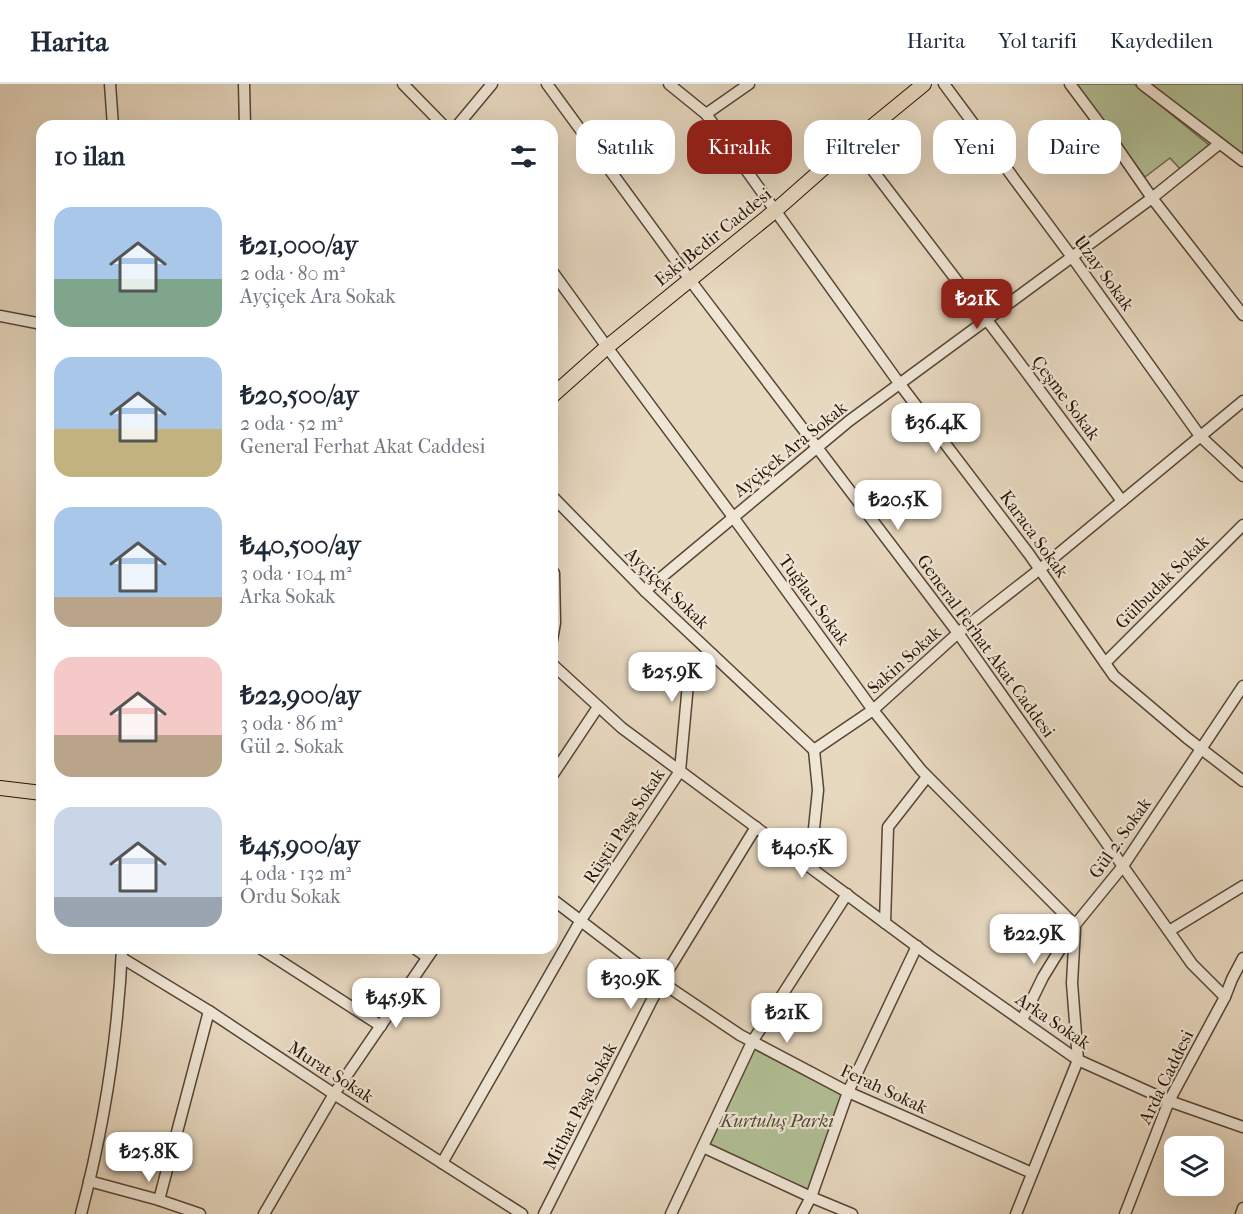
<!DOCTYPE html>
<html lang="tr">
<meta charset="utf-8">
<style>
:root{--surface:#fff;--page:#f6f6f7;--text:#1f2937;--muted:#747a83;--line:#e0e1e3;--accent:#8f2418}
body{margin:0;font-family:"IM FELL French Canon",serif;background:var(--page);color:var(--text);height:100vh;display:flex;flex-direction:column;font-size:22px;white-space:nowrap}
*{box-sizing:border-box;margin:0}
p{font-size:20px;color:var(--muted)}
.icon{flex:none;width:33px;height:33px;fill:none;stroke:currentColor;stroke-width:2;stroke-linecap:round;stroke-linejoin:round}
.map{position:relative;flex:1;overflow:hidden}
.details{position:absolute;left:36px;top:36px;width:522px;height:834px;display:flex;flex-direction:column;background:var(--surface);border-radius:18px;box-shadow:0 6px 24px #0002}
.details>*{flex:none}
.guide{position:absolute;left:576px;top:36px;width:570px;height:54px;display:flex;gap:12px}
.fabs{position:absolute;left:1164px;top:1052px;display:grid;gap:12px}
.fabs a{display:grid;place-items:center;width:60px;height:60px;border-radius:12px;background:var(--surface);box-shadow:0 6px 24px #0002;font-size:30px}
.price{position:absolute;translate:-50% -51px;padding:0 14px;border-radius:12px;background:#fff;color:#222;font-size:20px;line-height:39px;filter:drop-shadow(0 2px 3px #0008)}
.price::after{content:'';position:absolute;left:50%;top:36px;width:18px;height:14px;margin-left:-9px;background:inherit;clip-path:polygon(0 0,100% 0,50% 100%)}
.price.on{background:var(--accent);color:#fff}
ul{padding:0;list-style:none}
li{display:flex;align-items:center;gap:18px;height:150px;padding:0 18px}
li span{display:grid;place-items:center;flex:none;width:168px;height:120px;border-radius:18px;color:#555}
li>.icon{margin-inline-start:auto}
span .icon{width:72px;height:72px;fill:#fffc;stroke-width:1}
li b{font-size:26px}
h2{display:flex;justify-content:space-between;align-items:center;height:72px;padding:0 18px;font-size:26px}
.pill{padding:0 21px;border-radius:18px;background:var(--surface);box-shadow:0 6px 24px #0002;font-size:21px;line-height:54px}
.pill.on{background:var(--accent);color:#fff}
header{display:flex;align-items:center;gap:36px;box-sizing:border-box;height:84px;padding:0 30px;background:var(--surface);border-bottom:2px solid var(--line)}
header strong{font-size:28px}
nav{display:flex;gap:33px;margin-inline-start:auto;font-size:21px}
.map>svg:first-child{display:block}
.green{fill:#b1c096;stroke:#6c6a4e;stroke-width:1.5}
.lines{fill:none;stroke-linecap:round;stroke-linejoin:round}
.minor-casing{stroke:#584534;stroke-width:13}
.major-casing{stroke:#281406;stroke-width:16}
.minor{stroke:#efe6d6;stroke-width:10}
.major{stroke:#e7d8c0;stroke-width:14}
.labels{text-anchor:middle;stroke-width:4.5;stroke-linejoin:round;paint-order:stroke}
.street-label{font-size:18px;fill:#281406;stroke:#efe6d6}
.park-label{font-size:18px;font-style:italic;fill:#514831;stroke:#efe6d6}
</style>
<header>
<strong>Harita</strong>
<nav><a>Harita</a><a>Yol tarifi</a><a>Kaydedilen</a></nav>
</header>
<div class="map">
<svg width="1243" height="1130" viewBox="0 0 1243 1130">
<rect width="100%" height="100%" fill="#e7d8c0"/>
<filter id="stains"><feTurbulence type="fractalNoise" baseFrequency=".00333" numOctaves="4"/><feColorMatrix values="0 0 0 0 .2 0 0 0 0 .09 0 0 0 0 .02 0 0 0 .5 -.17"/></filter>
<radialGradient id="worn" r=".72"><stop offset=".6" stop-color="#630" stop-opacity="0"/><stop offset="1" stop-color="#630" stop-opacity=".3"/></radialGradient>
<g class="green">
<path d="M1075,0H1134L1209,61L1180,85L1170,74L1145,93Z"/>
<path d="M1145,0H1243V71Z"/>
<path d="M754,965L842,1011L808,1106L709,1062Z"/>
</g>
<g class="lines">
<defs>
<g id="minor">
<path d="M110,0L113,42"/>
<path d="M244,0L245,42"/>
<path d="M403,0L444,42"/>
<path d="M547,0L696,204L958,549L1192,880L1225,913"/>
<path d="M669,0L706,30L899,299L1029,470L1114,592L1187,654L1243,697"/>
<path d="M944,0L1072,173L1200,352L1243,392"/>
<path d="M1070,0L1114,59L1152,114L1243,231"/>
<path d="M1142,0L1243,77"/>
<path d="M706,30L749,0"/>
<path d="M457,42L492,0"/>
<path d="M852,59L1009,265L1122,417"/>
<path d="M552,187L607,263L733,433L873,626L921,686L1075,841"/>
<path d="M0,232L42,240"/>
<path d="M552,412L645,507L814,666"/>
<path d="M645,507L849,337L1152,114L1219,60"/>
<path d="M552,556L555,539L554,489"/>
<path d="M1105,579L1243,441"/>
<path d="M552,580L622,644L931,873L1078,976L1169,1017L1243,1043"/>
<path d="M552,692L598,623"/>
<path d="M810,783L818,706L814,666L873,626L958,549L1040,485L1243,317"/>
<path d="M552,815L661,898L740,951L848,1008L1032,1089"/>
<path d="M885,839L888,743L927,693"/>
<path d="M1169,847L1243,802"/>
<path d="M260,864L381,942"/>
<path d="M414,864L427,873"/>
<path d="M122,874L209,927L334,1010L522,1130"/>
<path d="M1022,936L1043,893L1075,841L1123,782L1243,602"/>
<path d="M703,1063L811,1113L852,1130"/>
<path d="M442,1079L581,836L680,687L688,600L713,571"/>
<path d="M89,1097L159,1116L200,1130"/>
<path d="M159,1116L209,927"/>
<path d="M81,1130C104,1043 118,954 122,864"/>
<path d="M264,1130L334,1010L434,864"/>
<path d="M544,1130L661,898L756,743"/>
<path d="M671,1130L752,958L847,810"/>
<path d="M802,1130L811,1113L848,1008L917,862"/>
<path d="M1016,1130L1078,976L1072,899L1075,845"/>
<path d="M1125,1130L1169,1017L1225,913L1232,895L1243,874"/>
<path d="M1241,1130L1243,1124"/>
</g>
<g id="major">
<path d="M552,312L607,263L776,126L852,59L924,0"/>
<path d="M0,704L42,709"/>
</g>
</defs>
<use href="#minor" class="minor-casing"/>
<use href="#major" class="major-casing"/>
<use href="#minor" class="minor"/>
<use href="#major" class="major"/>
</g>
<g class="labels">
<g class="street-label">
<text transform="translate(713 153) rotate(-39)" y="6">Eski Bedir Caddesi</text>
<text transform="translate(1104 189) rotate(54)" y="6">Uzay Sokak</text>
<text transform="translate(1066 314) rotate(53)" y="6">Çeşme Sokak</text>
<text transform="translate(790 365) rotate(-39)" y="6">Ayçiçek Ara Sokak</text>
<text transform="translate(1034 450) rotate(54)" y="6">Karaca Sokak</text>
<text transform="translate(1162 498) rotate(-45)" y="6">Gülbudak Sokak</text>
<text transform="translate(667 504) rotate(44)" y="6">Ayçiçek Sokak</text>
<text transform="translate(814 516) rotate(54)" y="6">Tuğlacı Sokak</text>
<text transform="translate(986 562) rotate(54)" y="6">General Ferhat Akat Caddesi</text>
<text transform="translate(904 576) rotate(-42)" y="6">Sakin Sokak</text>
<text transform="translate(624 742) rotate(-57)" y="6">Rüştü Paşa Sokak</text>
<text transform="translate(1120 754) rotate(-55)" y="6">Gül 2. Sokak</text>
<text transform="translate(1053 937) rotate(34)" y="6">Arka Sokak</text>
<text transform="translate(331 988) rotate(33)" y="6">Murat Sokak</text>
<text transform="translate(1166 993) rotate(-64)" y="6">Arda Caddesi</text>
<text transform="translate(884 1005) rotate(25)" y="6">Ferah Sokak</text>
<text transform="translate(580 1022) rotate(-63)" y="6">Mithat Paşa Sokak</text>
</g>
<g class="park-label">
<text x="777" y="1043">Kurtuluş Parkı</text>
</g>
</g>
<rect width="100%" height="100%" filter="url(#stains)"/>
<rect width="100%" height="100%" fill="url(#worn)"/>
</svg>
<div class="fabs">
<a><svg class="icon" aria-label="layers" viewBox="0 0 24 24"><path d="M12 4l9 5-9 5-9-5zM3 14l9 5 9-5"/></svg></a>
</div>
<b class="price on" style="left:977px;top:246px">₺21K</b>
<b class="price" style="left:936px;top:370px">₺36.4K</b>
<b class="price" style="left:898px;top:447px">₺20.5K</b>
<b class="price" style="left:672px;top:619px">₺25.9K</b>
<b class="price" style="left:802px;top:795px">₺40.5K</b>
<b class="price" style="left:1034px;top:881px">₺22.9K</b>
<b class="price" style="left:631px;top:926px">₺30.9K</b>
<b class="price" style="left:396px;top:945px">₺45.9K</b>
<b class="price" style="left:787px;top:960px">₺21K</b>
<b class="price" style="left:149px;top:1099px">₺25.8K</b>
<div class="guide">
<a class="pill">Satılık</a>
<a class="pill on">Kiralık</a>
<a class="pill">Filtreler</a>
<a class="pill">Yeni</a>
<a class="pill">Daire</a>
</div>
<section class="details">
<h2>10 ilan<svg class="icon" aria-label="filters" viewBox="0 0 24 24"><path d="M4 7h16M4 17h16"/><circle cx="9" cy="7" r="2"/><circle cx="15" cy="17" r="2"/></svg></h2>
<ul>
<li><span style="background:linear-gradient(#a9c7e8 60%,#7fa58c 0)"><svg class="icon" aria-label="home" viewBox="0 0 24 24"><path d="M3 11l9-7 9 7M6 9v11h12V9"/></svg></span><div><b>₺21,000/ay</b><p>2 oda · 80 m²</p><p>Ayçiçek Ara Sokak</p></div></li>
<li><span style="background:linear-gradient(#a9c7e8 60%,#c2b280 0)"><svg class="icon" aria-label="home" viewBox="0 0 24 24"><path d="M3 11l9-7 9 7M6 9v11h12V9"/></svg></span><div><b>₺20,500/ay</b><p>2 oda · 52 m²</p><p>General Ferhat Akat Caddesi</p></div></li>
<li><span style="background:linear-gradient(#a9c7e8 75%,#b9a48a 0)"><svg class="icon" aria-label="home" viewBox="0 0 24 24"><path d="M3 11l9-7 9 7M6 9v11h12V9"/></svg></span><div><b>₺40,500/ay</b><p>3 oda · 104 m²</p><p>Arka Sokak</p></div></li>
<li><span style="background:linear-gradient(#f6c9c9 65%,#b9a48a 0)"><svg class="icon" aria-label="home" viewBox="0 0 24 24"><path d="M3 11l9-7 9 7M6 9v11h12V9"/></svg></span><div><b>₺22,900/ay</b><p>3 oda · 86 m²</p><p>Gül 2. Sokak</p></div></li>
<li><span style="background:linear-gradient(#c9d6e8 75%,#9aa5b1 0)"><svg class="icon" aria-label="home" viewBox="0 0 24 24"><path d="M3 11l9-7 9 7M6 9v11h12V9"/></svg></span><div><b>₺45,900/ay</b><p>4 oda · 132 m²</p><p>Ordu Sokak</p></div></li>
</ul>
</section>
</div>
